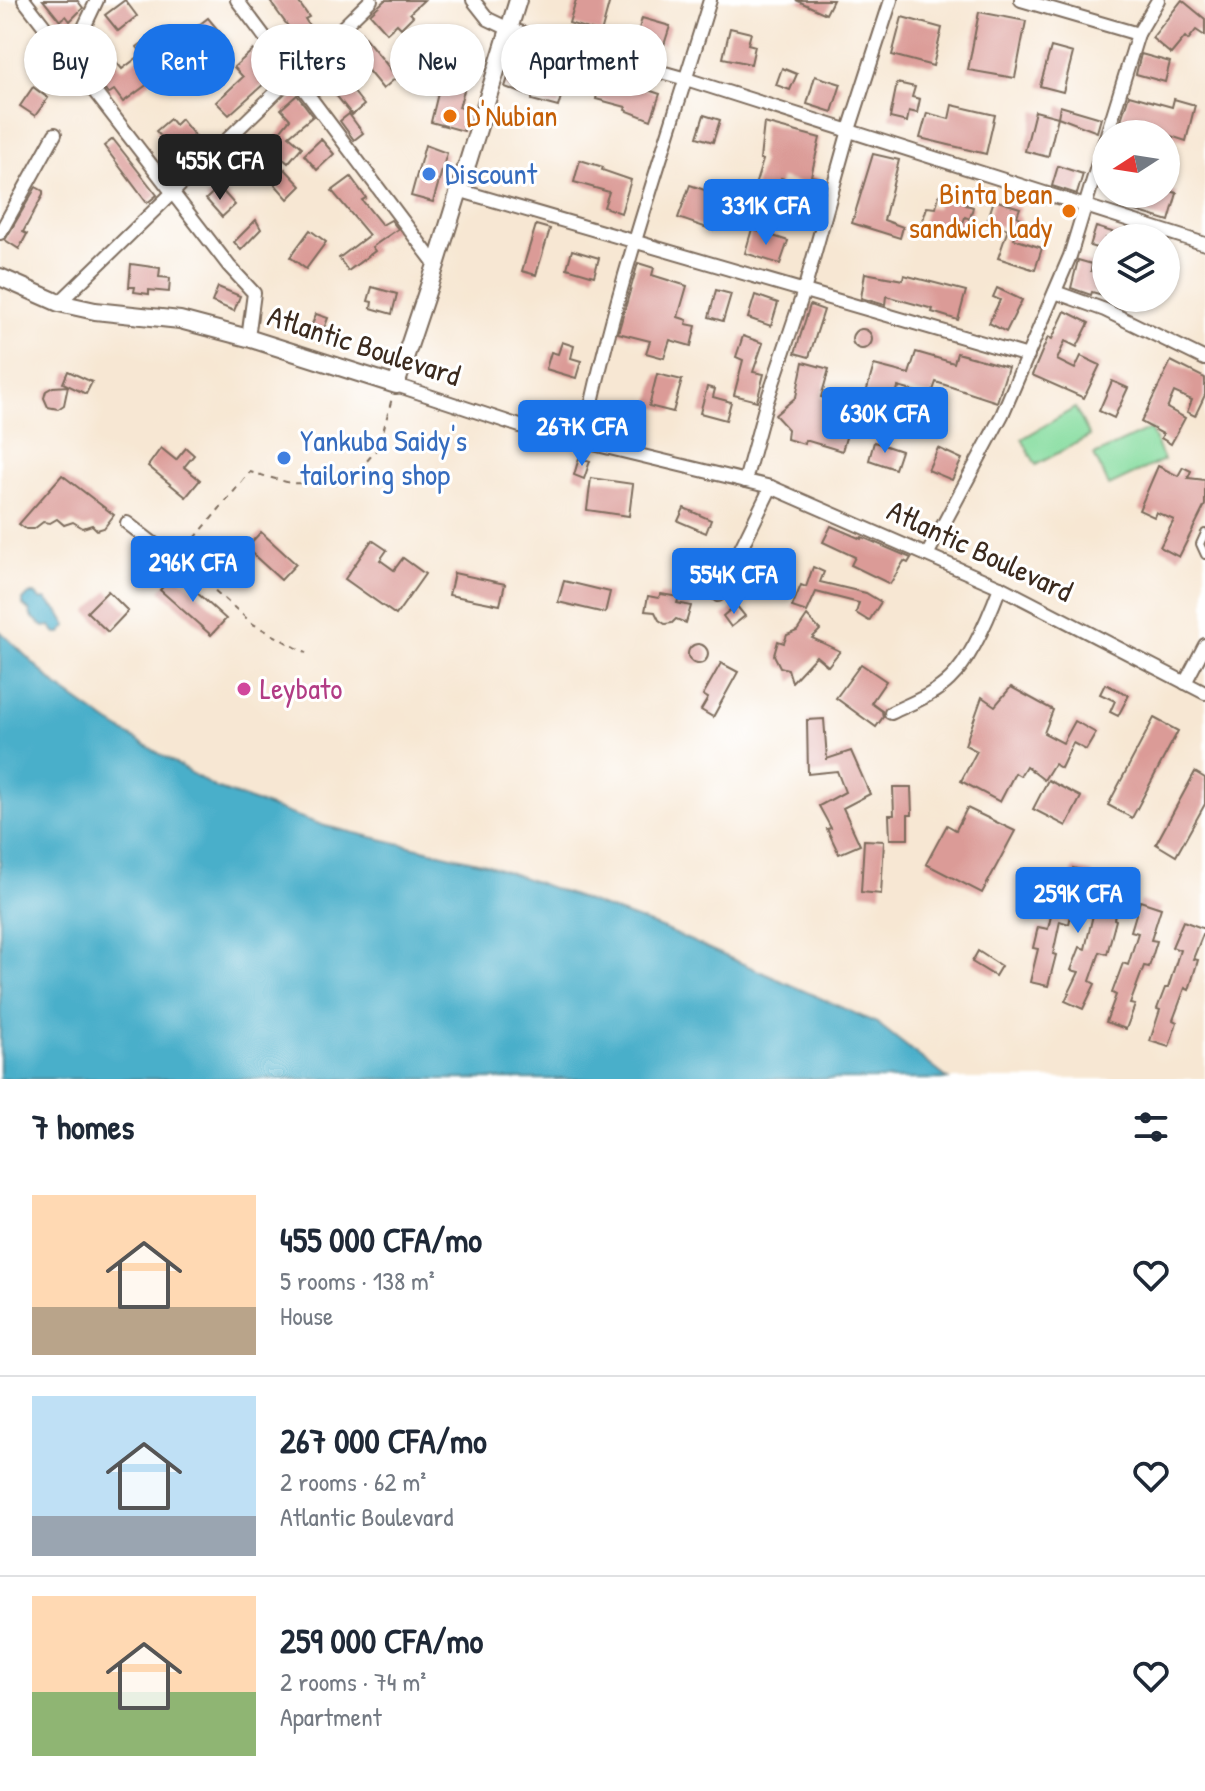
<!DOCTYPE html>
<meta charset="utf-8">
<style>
:root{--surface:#fff;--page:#f6f6f7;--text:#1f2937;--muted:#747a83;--line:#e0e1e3;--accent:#1a73e8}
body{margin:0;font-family:"Patrick Hand",sans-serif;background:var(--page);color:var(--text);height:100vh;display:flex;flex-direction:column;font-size:30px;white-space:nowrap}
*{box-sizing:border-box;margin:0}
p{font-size:26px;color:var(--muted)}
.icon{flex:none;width:44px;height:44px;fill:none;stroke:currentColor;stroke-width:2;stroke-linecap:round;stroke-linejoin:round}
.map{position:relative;height:1079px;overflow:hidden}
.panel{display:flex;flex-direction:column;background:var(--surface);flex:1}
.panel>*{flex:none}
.banner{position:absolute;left:24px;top:24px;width:800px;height:72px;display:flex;gap:16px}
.needle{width:52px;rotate:258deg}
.fabs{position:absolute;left:1092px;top:120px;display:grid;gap:16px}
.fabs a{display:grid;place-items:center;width:88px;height:88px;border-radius:50%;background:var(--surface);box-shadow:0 2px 6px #0004;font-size:40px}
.price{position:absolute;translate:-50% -68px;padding:0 18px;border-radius:8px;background:var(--accent);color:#fff;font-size:26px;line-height:52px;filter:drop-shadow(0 2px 4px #0008)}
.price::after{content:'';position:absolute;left:50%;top:48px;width:24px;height:18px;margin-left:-12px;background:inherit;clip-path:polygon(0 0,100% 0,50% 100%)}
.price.selected{background:#222;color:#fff}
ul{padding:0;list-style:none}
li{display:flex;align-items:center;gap:24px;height:200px;padding:0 32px}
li+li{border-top:2px solid var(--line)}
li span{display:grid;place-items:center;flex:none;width:224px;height:160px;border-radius:0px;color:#555}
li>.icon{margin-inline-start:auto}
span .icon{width:96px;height:96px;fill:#fffc;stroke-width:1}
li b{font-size:34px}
h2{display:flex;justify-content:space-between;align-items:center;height:96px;padding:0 32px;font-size:34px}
.pill{padding:0 28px;border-radius:36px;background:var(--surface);box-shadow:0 2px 6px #0004;font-size:28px;line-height:72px}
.pill.selected{background:var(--accent);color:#fff}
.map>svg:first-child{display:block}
.green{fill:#87dda0;stroke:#61845f;stroke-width:2}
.water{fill:#4aafca;stroke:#426c74;stroke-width:2}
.building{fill:#db9b97}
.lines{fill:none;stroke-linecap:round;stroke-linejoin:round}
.lane-casing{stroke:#7d6c5d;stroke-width:10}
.street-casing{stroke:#7d6c5d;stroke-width:16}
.secondary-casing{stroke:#7d6c5d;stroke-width:20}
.path{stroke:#7d6c5d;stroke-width:2;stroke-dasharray:6 6;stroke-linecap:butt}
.lane{stroke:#fff;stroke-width:6}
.street{stroke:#fff;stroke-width:12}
.secondary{stroke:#fff;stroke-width:16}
.food-dot{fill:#e8710a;stroke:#fff;stroke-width:3}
.shop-dot{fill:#3f7fe0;stroke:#fff;stroke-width:3}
.hotel-dot{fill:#d1479c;stroke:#fff;stroke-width:3}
.labels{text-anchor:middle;stroke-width:6;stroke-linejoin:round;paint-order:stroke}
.food-label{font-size:30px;fill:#c56008;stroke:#fff;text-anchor:start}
.shop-label{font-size:30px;fill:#366cbe;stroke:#fff;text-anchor:start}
.street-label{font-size:30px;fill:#3b2a1e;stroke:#fff}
.hotel-label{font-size:30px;fill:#b23c85;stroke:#fff;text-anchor:start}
</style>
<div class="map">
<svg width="1205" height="1079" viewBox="0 0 1205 1079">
<rect width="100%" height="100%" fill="#fff"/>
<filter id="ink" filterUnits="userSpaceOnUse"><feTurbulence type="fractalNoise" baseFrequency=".0125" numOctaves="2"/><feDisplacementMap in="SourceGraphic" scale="16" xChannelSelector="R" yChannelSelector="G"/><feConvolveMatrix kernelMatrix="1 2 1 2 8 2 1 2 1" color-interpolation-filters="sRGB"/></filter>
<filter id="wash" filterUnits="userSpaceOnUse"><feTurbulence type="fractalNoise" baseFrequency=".006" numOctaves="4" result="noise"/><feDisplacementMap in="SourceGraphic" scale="32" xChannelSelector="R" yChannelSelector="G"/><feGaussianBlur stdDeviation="1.8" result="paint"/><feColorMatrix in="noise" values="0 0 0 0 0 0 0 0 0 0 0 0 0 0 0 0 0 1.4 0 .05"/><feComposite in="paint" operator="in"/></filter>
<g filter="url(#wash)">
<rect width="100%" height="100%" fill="#f7e7d3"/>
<g class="green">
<path d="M1075,408L1090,436L1036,465L1022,439Z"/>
<path d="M1150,429L1164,460L1109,486L1094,455Z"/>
</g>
<g class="water">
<path d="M29,594H35L41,600L45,599L58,611L67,626L61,633H56L50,626L44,627L31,616L30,611L23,605V600Z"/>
<path d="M0,631L58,687L109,723L216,788L325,826L486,864L664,929L877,1023L948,1079H0Z"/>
</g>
<g id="blocks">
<g class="building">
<path d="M43,0H77L83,8L70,21L66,16L60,21Z"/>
<path d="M125,0L137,16L118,31L105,15Z"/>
<path d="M269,0H297L309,17L305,19L312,30L298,40Z"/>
<path d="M385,0H424L410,13L413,16L401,28L397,24L387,33L370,14Z"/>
<path d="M576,0H610L601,33L569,23Z"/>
<path d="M796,0H833L826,14Z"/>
<path d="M1182,0L1205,19V36L1196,30L1188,40L1185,37L1171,54L1152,38Z"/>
<path d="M979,12L1026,21L1015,78L968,70Z"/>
<path d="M902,17L942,28L933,66L892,55Z"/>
<path d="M208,18L223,36L204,52L195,41L205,33L199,25Z"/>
<path d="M642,18L670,26L664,45L637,36Z"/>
<path d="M730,28L751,33L748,44L755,46L751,64L723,58Z"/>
<path d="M361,33L397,77L383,89L365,67L346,82L364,105L352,115L315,69L325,60L335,71L357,52L349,43Z"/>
<path d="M153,35L167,53L144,71L152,81L123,102L114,90L108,94L81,59L100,42L122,69L142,54L137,47Z"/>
<path d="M1051,47L1073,53L1063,92L1040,86Z"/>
<path d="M253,50L275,74L229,115L216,102L243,77L234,67Z"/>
<path d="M1141,54L1170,62L1165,82L1136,74Z"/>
<path d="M464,55L474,58L459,107L470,110L464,131L431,122L439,89L435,87Z"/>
<path d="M514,59L539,72L540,69L567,76L558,107L532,100V97L505,87Z"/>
<path d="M582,60L600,65L594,83L578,78Z"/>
<path d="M782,68L797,74L790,90L776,85Z"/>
<path d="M815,76L841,84L832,112L807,104Z"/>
<path d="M600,81L632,90L633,85L660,94L651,120L625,110L626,107L596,99Z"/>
<path d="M897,83L915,87L912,97L920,99L917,113L909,111L907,122L890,118Z"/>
<path d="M33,87L48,98L35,116L20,106Z"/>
<path d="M297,95L313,116L289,136L302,147L288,163L268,146L290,119L281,109Z"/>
<path d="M1129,95L1172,107L1174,99L1195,105L1186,141L1121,120Z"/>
<path d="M952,105L995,115L986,154L920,138L927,113L949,119Z"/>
<path d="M1060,106L1101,118L1097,132L1058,117Z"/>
<path d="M1035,111L1058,117L1048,157L1025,151Z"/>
<path d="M349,114L363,133L354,140L340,121Z"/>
<path d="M704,115L720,120L713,142L697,137Z"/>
<path d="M170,119L175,125L181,119L195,136L175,153L156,131Z"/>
<path d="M764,123L820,138L811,176L821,178L815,199L804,196L806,185L781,178L773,202L752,195L763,160L760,159Z"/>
<path d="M113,139L157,195L147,203L104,146Z"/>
<path d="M321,139L334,154L317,170L304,155Z"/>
<path d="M425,145L447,153L433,202L411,196Z"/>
<path d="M873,154L899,160L884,220L903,227L900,238L852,223Z"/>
<path d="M580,160L603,167L602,170L631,180L621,213L604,207L609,192L574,182Z"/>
<path d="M1058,166L1083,174L1077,194L1052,186Z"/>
<path d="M285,169L301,186L288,199L272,181Z"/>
<path d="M351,177L366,198L362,200L382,225L391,220L398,229L372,247L375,251L348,271L339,258L369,235L332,191Z"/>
<path d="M690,185L725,197L713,230L678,218Z"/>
<path d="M36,187L43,191V195L23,232L27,234L19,249L5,240Z"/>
<path d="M219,187L235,205L222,217L206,199Z"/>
<path d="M945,188L970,195L966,205L973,207L970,219L965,217L960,233L934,225L921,226L927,207L936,208L939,195L943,197Z"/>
<path d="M1166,190L1177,193L1169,221L1123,207L1126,194H1166Z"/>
<path d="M994,200L1020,208L1017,216L1021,218L1014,239L1042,248L1035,270L998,258L1008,229L987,222Z"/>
<path d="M256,220L261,229L241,250L234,242Z"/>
<path d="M536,225L550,229L536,275L522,271Z"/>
<path d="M1096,227L1125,236V238H1106V251L1090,246Z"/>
<path d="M752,229L788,241L780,264L745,253Z"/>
<path d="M310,230L326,242L306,269L290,257Z"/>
<path d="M572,250L599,258L594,276L567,268Z"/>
<path d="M1078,260L1092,264L1091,271L1106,275V296L1092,292L1091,295L1071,288Z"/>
<path d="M638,263L654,268L652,275L687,286L678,317L687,320L686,324L696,326L691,346L670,340L664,358L646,353L650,341L618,333Z"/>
<path d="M131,264L160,268L159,277L170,278L169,292L149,290V294L134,292L135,287H129Z"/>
<path d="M865,273L903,280L904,275L966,291L958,320L932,312L933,309L886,296L885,305L861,298Z"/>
<path d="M218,287L240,296L234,311L212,302Z"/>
<path d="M372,287L397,294L392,314L371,308L372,302L368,301Z"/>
<path d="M997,288L1022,300L1006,332L989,323L1000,300L993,297Z"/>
<path d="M716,290L731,294L723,321L709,317Z"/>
<path d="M755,295L778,303L771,326L748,318Z"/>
<path d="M810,305L824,310L809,357L795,353Z"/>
<path d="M1065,311L1089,323L1077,347L1065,341L1057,360L1075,369L1081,356L1100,365L1084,398L1032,375L1048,337L1052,339Z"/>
<path d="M316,314L328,318L320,339L308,335Z"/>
<circle cx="862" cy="339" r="10"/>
<path d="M743,336L763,343L753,372L764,374L757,401L734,395L743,360L736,357Z"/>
<path d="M562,342L574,346L571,358L581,361L576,378L546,369L551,352L558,354Z"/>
<path d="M916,352L954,363L957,353L1008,367L997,402L936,382L931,396L898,387L893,407L864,400L874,365L909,374Z"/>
<path d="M1171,361L1205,378V395L1195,416L1187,412L1192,400L1174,392L1167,408L1185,418L1171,444L1161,438L1163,434L1141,422Z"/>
<path d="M803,362L829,369L821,397L855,407L842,451L805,440L804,444L787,439L788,429L775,415L796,397Z"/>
<path d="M68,371L92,382L86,394L63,383Z"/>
<path d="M657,374L682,380L673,412L649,406Z"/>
<path d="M1112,381L1128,388L1114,418L1099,411Z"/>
<path d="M68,386L64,405L58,409L48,407L44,398L46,391L53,387Z"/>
<path d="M707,387L715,389L713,397L731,402L726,420L700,413Z"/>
<path d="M874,442L901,451L895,469L869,460Z"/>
<path d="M161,448L176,460L186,448L194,455L184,467L200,480L186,497L148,466Z"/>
<path d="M938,448L962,459L952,480L928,470Z"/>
<path d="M579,458L590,461L584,479L574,475Z"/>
<path d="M1158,466L1178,476L1183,467L1191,471L1188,478L1205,480V505L1179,557L1160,547L1174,520L1156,512L1154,517L1139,510Z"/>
<path d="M62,475L114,515L104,528L97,530L92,525L83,528L73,522L64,525L57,519L50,523L43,522L34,529H26L19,524Z"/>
<path d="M591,478L633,484L629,516L587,510Z"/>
<path d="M684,508L711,520L706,533L678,521Z"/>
<path d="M831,526L861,539L862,537L911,558L908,563L904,561L890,584L851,565L855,557L823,542Z"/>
<path d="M261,532L296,564L281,580L246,548Z"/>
<path d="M372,540L387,550L380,560L394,570L403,558L425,574L396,615L345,579Z"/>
<path d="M813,567L824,572L820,582L866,593L881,602L869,621L856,613L859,603L816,592L807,612L792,607L801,585L806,587Z"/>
<path d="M175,573L226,619L211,635L160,590Z"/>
<path d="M454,573L505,584L500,605L449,595Z"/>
<path d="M564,581L610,592L605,613L558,602Z"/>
<path d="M108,591L128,611L108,632L87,612Z"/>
<path d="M661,594L679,597L677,603L691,606L686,623L676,619L672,623L665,624L659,620L655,612L645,611L648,596L658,598Z"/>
<path d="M736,605L745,616L731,627L723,616Z"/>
<path d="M807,616L820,630L812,638L840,651L828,666L816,656L792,682L788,669L780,667L774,655L778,641L784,643L787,635L797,631Z"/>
<circle cx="698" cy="654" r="10"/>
<path d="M721,663L738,672L713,717L701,710L708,698L703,695Z"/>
<path d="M861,664L886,681L871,703L882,711L883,717L876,727L836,698Z"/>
<path d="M1105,684L1129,695L1118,716L1110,712L1115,701L1100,694Z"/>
<path d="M1011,687L1053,710L1044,733L1063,743L1075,721L1096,733L1086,750L1073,743L1061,768L1054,764L1044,780L1026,766L1020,776L1015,773L1000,802L961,781L977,751L965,745L982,697L995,706Z"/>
<path d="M1154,718L1178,731L1132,818L1108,805Z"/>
<path d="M824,719L827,759L851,751L870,794L843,808L860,845L839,854L827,829L831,828L819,806L845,792L837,771L808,774L807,720Z"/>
<path d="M1195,772L1205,778V804L1176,856L1156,844Z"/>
<path d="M1048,780L1081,797L1066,826L1033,809Z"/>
<path d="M893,787H911L912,815H908V839H890L889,815H894Z"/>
<path d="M967,808L1015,831L982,893L926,864L947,825L956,830Z"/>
<path d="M864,840L884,841L881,894L861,892Z"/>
<path d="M1073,868L1093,873L1091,882L1120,888L1114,919L1116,920L1107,954L1100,952L1090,981L1095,984L1083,1009L1065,1001L1079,972L1071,970L1080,947L1085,949L1097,898L1076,893L1069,924L1060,921L1053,954L1056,955L1048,986L1030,982L1038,949L1033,948L1038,927L1048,929L1057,890L1067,893Z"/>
<path d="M1140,901L1161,908L1151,940L1157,941L1149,967L1144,966L1130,1004L1135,1005L1126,1029L1106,1022L1116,995L1112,993L1123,963L1128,965L1138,933L1131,931Z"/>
<path d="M1183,921L1205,929L1193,959L1198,960L1189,990L1185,988L1173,1020L1177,1022L1169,1047L1150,1041L1160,1010L1157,1009L1165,988H1168L1180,950L1172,947Z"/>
<path d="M978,951L1001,966L995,976L972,962Z"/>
</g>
</g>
</g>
<g filter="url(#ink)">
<use href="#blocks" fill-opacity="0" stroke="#7d6c5d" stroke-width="2"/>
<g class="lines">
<defs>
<path id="lane" d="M1205,533L1200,544L1205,555"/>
<g id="street">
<path d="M24,0L229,266L254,293L248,338"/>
<path d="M237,0L436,265"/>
<path d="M473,0L488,19L509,29L686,79L1205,244"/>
<path d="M1021,0L1138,34"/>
<path d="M69,59L97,0"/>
<path d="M1107,134L1138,34L1158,0"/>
<path d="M458,190L1028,356"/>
<path d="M0,233L55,134"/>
<path d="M1055,292L1105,310L1205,359"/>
<path d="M59,303L371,0"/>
<path d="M396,385L523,427L771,487L1000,587L1205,693"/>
<path d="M584,440C614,290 666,146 710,0"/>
<path d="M745,481L766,404L804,291L849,130L891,0"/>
<path d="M127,523L180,564L194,562"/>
<path d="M927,555L1002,415L1070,256L1106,137"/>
<path d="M718,595L771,487"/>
<path d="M1185,683L1205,645"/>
<path d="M891,713C911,703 934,695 950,679C971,659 990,614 1000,587"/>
</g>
<path id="secondary" d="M0,277L59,303L95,311L180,320L248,338L396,385L436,265L518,0"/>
</defs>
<use href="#lane" class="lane-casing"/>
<use href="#street" class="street-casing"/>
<use href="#secondary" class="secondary-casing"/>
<g class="path">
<path d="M192,549L191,543L250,472L290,483L346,485L379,447L392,398"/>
<path d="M197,575L253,624L306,653"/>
</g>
<use href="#lane" class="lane"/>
<use href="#street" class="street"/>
<use href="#secondary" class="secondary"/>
</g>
</g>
<g class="food-dot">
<circle cx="450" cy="116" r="8"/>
<circle cx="1069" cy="211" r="8"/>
</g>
<g class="shop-dot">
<circle cx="429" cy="174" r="8"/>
<circle cx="284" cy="458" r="8"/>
</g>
<circle class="hotel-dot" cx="244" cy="689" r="8"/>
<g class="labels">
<g class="food-label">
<text x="466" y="126">D'Nubian</text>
<text x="1053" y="204" text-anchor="end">Binta bean<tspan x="1053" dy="34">sandwich lady</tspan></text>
</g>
<g class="shop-label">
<text x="445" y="184">Discount</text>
<text x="300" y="451">Yankuba Saidy's<tspan x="300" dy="34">tailoring shop</tspan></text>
</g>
<g class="street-label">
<text transform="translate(364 346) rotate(18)" y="10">Atlantic Boulevard</text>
<text transform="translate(980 551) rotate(25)" y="10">Atlantic Boulevard</text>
</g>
<g class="hotel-label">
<text x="260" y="699">Leybato</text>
</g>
</g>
</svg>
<div class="fabs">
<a><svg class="needle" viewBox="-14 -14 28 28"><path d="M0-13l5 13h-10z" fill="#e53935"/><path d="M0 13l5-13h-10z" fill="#747a83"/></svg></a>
<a><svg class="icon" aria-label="layers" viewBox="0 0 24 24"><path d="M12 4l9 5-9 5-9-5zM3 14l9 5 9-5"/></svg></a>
</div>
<b class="price selected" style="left:220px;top:202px">455K CFA</b>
<b class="price" style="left:766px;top:247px">331K CFA</b>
<b class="price" style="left:885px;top:455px">630K CFA</b>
<b class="price" style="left:582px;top:468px">267K CFA</b>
<b class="price" style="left:193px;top:604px">296K CFA</b>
<b class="price" style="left:734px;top:616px">554K CFA</b>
<b class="price" style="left:1078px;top:935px">259K CFA</b>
<div class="banner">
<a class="pill">Buy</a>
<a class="pill selected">Rent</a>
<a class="pill">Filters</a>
<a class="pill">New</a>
<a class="pill">Apartment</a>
</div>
</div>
<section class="panel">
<h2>7 homes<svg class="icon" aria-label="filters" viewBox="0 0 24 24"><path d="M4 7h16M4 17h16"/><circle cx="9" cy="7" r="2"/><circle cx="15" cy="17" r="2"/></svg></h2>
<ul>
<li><span style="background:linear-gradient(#ffd9b3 70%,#b9a48a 0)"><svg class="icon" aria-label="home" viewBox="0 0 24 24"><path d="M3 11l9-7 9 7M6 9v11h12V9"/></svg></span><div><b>455 000 CFA/mo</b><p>5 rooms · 138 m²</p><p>House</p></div><svg class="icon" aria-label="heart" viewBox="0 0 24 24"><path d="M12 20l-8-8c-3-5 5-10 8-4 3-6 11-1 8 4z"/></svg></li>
<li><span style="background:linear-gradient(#bfe0f5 75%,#9aa5b1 0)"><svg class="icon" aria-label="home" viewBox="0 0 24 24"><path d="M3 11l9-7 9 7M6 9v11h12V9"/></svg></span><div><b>267 000 CFA/mo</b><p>2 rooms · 62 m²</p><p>Atlantic Boulevard</p></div><svg class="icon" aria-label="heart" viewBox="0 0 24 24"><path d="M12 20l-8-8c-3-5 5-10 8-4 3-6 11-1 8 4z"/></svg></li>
<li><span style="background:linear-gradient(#ffd9b3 60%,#8fb573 0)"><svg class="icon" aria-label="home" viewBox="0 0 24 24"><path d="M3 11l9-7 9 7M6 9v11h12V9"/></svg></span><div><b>259 000 CFA/mo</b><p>2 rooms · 74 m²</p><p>Apartment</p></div><svg class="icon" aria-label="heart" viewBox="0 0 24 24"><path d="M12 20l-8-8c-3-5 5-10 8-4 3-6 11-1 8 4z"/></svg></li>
</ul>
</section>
